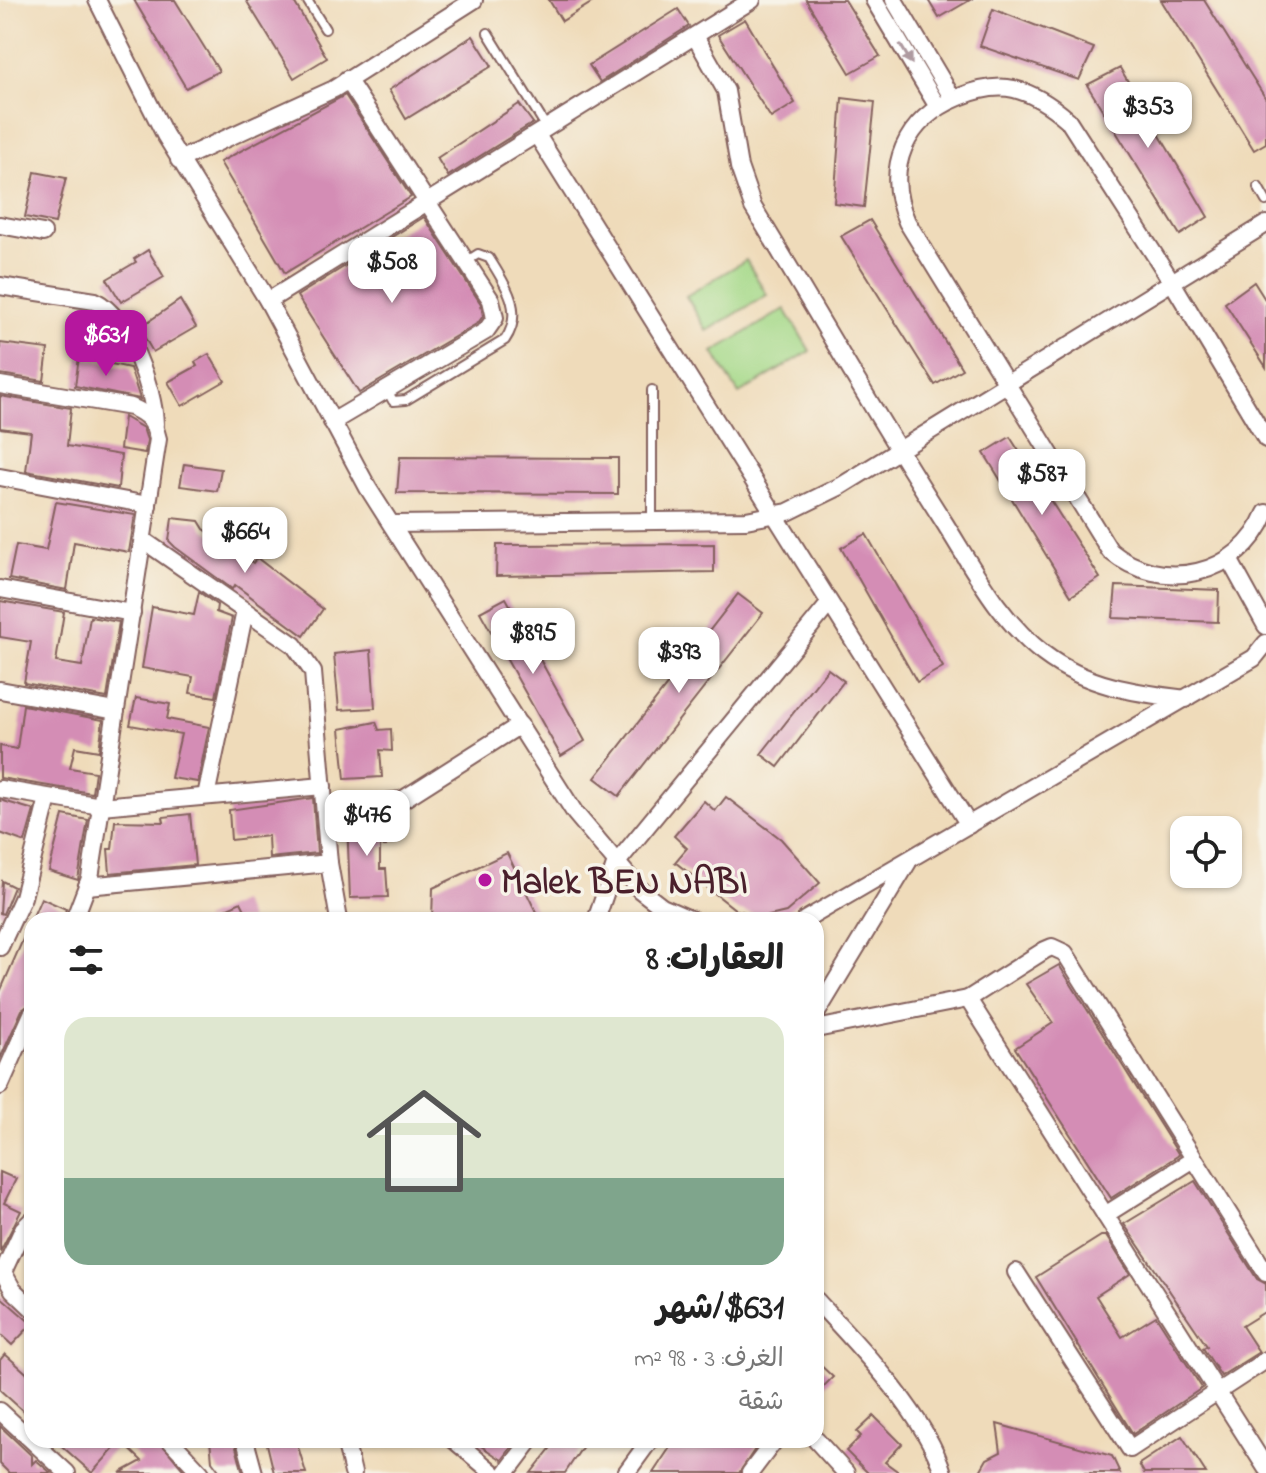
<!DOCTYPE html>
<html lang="ar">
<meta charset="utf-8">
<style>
:root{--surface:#fff;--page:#f6f6f6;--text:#222;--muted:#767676;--accent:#b5179e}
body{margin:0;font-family:"Indie Flower","Playpen Sans Arabic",sans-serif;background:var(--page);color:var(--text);direction:rtl;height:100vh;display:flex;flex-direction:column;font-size:30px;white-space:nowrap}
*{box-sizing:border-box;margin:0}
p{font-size:26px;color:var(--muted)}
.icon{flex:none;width:44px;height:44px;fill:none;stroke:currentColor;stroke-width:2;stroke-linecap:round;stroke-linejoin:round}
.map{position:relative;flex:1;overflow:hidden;direction:ltr}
.side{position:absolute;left:24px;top:912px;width:800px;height:536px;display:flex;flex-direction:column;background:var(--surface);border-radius:24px;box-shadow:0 2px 6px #0004;direction:rtl}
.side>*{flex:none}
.buttons{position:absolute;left:1170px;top:816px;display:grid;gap:16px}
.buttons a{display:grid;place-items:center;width:72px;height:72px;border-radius:16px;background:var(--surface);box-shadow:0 2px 6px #0004;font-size:40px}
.price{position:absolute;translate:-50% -68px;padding:0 18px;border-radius:16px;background:#fff;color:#222;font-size:26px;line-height:52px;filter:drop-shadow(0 2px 4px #0008)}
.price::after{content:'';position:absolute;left:50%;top:48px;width:24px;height:18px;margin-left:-12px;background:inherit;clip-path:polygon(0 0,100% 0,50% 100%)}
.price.on{background:var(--accent);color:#fff}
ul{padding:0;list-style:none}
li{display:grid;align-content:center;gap:16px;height:424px;padding:0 40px}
li span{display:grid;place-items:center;height:248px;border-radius:24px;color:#555}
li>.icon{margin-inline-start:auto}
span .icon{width:144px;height:144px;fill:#fffc;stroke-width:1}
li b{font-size:34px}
h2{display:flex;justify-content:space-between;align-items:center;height:96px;padding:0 40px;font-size:34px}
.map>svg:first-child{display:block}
.green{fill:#a5d989;stroke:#787c5a;stroke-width:2}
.building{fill:#d48db5}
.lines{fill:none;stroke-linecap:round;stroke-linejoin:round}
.service-casing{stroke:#84615d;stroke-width:12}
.minor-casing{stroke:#84615d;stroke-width:20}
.service{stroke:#fff;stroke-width:8}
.minor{stroke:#fff;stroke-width:16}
.oneway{fill:#ae9aa0}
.poi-dot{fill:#b5179e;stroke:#f7f3e8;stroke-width:3}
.labels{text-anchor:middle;stroke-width:7;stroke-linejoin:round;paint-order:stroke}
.poi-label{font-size:36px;font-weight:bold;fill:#4a1f2b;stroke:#f7f3e8;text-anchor:start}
</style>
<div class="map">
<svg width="1266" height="1473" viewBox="0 0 1266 1473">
<rect width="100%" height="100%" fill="#f7f3e8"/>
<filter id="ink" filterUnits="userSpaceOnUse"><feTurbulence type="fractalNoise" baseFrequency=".0125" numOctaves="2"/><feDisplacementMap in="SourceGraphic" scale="16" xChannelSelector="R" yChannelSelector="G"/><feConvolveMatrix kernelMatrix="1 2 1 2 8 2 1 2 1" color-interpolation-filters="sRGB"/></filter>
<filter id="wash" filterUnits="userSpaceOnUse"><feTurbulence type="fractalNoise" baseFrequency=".006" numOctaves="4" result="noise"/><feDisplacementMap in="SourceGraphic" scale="32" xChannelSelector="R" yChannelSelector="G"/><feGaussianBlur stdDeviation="1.8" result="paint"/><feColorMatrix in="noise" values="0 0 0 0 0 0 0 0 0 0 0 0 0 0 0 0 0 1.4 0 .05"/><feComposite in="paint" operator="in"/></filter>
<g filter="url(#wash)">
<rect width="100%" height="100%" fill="#efdbba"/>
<g class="green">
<path d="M746,260L767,295L707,331L686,296Z"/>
<path d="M785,309L810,351L739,394L713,352Z"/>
</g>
<g id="blocks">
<g class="building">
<path d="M134,0H175L219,71L186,88Z"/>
<path d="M246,0H293L327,58L294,78Z"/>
<path d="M549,0H596L562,21Z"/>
<path d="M806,0H845L880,56L850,73Z"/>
<path d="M928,0H970L939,18Z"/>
<path d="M1161,0H1204L1266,99V143L1254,150Z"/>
<path d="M678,9L689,26L600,82L589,65Z"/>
<path d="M993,9L1094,48L1079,80L980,46Z"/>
<path d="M745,19L795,103L771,118L718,35Z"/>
<path d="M473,36L492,66L406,119L389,90Z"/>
<path d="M1120,68L1208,217L1180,235L1087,85Z"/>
<path d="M345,95L411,197L285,273L220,162Z"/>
<path d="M842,98L875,102L864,207L834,203Z"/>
<path d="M519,104L533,123L448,176L437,158Z"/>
<path d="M35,172L66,178L55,223L25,217Z"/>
<path d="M424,217L481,304L483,316L478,323L359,393L297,296Z"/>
<path d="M870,220L962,369L935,385L841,236Z"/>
<path d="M148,250L164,277L121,302L107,279L136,262L134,259Z"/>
<path d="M1254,282L1266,301V367L1225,303Z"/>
<path d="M180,300L196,327L153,352L139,328Z"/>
<path d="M0,343L48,349L44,381L0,374Z"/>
<path d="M209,354L225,381L182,406L168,382L197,366L195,362Z"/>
<path d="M79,357L130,368L140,399L75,386Z"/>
<path d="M0,396L71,408L67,446L121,455L118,488L26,471L31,432L0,428Z"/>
<path d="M124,417L143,428L147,440L145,453L120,449Z"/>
<path d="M1010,437L1100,578L1071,596L984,453Z"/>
<path d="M400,457L618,458V494L397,493Z"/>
<path d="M184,464L221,469L217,491L180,486Z"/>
<path d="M56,502L135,515L129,552L74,542L67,590L9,579L16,545L46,550Z"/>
<path d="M172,518L199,521L204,529L253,563L257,558L323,609L304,636L235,585L232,589L175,547L169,541Z"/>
<path d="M866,534L943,667L917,682L841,548Z"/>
<path d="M714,544V572L496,576L497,545Z"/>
<path d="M1116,586L1219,590L1218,622L1113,618Z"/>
<path d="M199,592L217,605L216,612L232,618L216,697L190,693L193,677L142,668L152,607L194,615Z"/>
<path d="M738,594L763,613L619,796L595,778Z"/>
<path d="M506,598L585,741L561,756L480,612Z"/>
<path d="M0,601L64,612L56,662L82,666L90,617L119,622L107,698L24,683L31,642L0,637Z"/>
<path d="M371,650L375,708L339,710L334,654Z"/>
<path d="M828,669L844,681L778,767L761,754Z"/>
<path d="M136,698L170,704L167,719L209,727L198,782L171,778L181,734L130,725Z"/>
<path d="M23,705L103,720L99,751L75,747L70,768L95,772L92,793L0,778V746L17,749Z"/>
<path d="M376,722L379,730L391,729L392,751L380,750L382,777L345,779L340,729Z"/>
<path d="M726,797L781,839L820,883L786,912L765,917L736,910L675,862L687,848L674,836L704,801L715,811Z"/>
<path d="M313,798L317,853L269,858L268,836L231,840L229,810Z"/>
<path d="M0,800L34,810L25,842L0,833Z"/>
<path d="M190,814L195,865L110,873L108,849H112L115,821L164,822L163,817Z"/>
<path d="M63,815L88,820L78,880L49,871Z"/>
<path d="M385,818L386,846H380V869H386L388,897L350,898L347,819Z"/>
<path d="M507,853L540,920H432L433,888Z"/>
<path d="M2,881L14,887L3,914L0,913Z"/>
<path d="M41,898L66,909L63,920H32V1003L22,1010L0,1059V992Z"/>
<path d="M241,902L250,920H201Z"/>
<path d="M1059,965L1179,1155L1111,1198L1015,1048L1053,1023L1026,984Z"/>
<path d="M0,1172L16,1179L4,1203L21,1211L0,1252Z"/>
<path d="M1195,1181L1257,1279L1266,1284V1311L1242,1326L1259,1352L1221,1376L1203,1348L1207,1346L1124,1224Z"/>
<path d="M1101,1236H1106L1130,1274L1096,1296L1122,1337L1156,1316L1202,1388L1133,1434L1036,1277Z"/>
<path d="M0,1296L32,1324L12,1345L0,1334Z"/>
<path d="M5,1354L32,1378V1419L0,1390V1360Z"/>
<path d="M816,1361L833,1377L816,1394Z"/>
<path d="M874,1416L902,1444L885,1462L900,1473H868L846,1451L861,1436L857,1432Z"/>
<path d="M997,1424L1112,1456L1120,1473H979L987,1459L1001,1452Z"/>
<path d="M0,1426L32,1456V1464L36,1460L51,1473H9L0,1464Z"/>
<path d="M1182,1436L1206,1473H1144L1139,1464Z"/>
<path d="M55,1440H159L186,1473H120L142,1461L121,1441L92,1473Z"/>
<path d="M210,1440H234L243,1473H221L212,1461Z"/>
<path d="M266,1440H296L306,1473H274Z"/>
<path d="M472,1440H517L502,1460Z"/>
<path d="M557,1440H587L565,1473H531Z"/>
<path d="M675,1440H761L739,1473H653Z"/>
</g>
</g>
</g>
<g filter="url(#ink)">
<use href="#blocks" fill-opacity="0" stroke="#84615d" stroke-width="2"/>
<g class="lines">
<defs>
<g id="service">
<path d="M307,0L325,29"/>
<path d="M488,33L547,128"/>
<path d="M1258,187L1266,201"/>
<path d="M387,390L393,401L406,400L505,340C525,311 505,284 489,258L478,254L467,261"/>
<path d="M652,522V390"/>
</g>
<g id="minor">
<path d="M97,0L165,135L268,301L368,488L575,813L640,890L662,907L692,920"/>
<path d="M874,0L938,107"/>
<path d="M894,0L953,99"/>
<path d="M695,36L726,91L739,167L753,207C816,310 876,416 942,519C972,566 998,619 1044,654C1086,686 1135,693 1186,699"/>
<path d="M537,135L969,825"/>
<path d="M179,160L334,89L474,0"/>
<path d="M0,225L43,233"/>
<path d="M0,286L95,301C128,318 154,388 155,424"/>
<path d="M268,301L752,0"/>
<path d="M0,385L131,407C148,414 154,421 158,439L90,878L74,920"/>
<path d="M332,422L486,331L495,318L491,300L347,79"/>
<path d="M1266,439L1172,282L1068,120C1052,106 1035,94 1014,89C996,85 976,90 959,97C905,119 883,168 907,222L1110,551C1162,594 1240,576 1266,513"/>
<path d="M0,477L148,505"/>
<path d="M394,524L746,520L788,512L841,486L1266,224"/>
<path d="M1229,559L1266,626"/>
<path d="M0,589L132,613"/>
<path d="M0,690L116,711"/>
<path d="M0,789L101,806L323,786"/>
<path d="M206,796L245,611"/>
<path d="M325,810L402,800L520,725"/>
<path d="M329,863L339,920"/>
<path d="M87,886L329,863L313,672L294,645L143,540"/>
<path d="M596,920L615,865L829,604"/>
<path d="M805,920L1254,658L1266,643"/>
<path d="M0,947L23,897L48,798"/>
<path d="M816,1014L908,862"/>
<path d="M816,1029L968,999"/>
<path d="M0,1086L32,1014"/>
<path d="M1105,1215L1194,1159"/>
<path d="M32,1220L23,1229L3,1272L13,1290L32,1308"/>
<path d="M1016,1272L1130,1449L1266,1360"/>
<path d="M1266,1273L1065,953L1052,947L1045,950L968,999L1266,1468"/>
<path d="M816,1300C857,1344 926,1415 943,1473"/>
<path d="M0,1411L67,1473"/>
<path d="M170,1440L201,1473"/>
<path d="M245,1440L254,1473"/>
<path d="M345,1440L353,1473"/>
<path d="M454,1440L493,1473"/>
<path d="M816,1440L846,1473"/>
<path d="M506,1473L531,1440"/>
<path d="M626,1473L650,1440"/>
<path d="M750,1473L775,1440"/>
</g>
</defs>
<use href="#service" class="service-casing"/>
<use href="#minor" class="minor-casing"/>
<use href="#service" class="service"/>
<use href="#minor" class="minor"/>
</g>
<defs><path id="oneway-solid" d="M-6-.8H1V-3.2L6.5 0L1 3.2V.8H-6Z" transform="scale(2)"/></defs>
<use class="oneway" href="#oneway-solid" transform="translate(906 54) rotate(59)"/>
</g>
<circle class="poi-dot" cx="485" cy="880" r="8"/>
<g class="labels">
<g class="poi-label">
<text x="501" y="893">Malek BEN NABI</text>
</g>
</g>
</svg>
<div class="buttons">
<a><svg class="icon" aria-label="locate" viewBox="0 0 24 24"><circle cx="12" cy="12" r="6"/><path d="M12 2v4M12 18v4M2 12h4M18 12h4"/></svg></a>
</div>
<b class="price" style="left:1148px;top:150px">$353</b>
<b class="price" style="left:392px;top:305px">$508</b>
<b class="price on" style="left:106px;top:378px">$631</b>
<b class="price" style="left:1042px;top:517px">$587</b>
<b class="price" style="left:245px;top:575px">$664</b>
<b class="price" style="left:533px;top:676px">$895</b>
<b class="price" style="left:679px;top:695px">$393</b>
<b class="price" style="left:367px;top:858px">$476</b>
<section class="side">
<h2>العقارات: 8<svg class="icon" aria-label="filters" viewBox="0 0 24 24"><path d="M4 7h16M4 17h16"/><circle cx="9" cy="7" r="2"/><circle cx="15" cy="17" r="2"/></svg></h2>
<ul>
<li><span style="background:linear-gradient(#dfe7d0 65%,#7fa58c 0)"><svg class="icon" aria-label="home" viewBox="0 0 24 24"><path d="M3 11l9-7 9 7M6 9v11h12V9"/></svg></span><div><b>$631/شهر</b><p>الغرف: 3 · 98 m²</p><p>شقة</p></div></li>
</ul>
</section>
</div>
